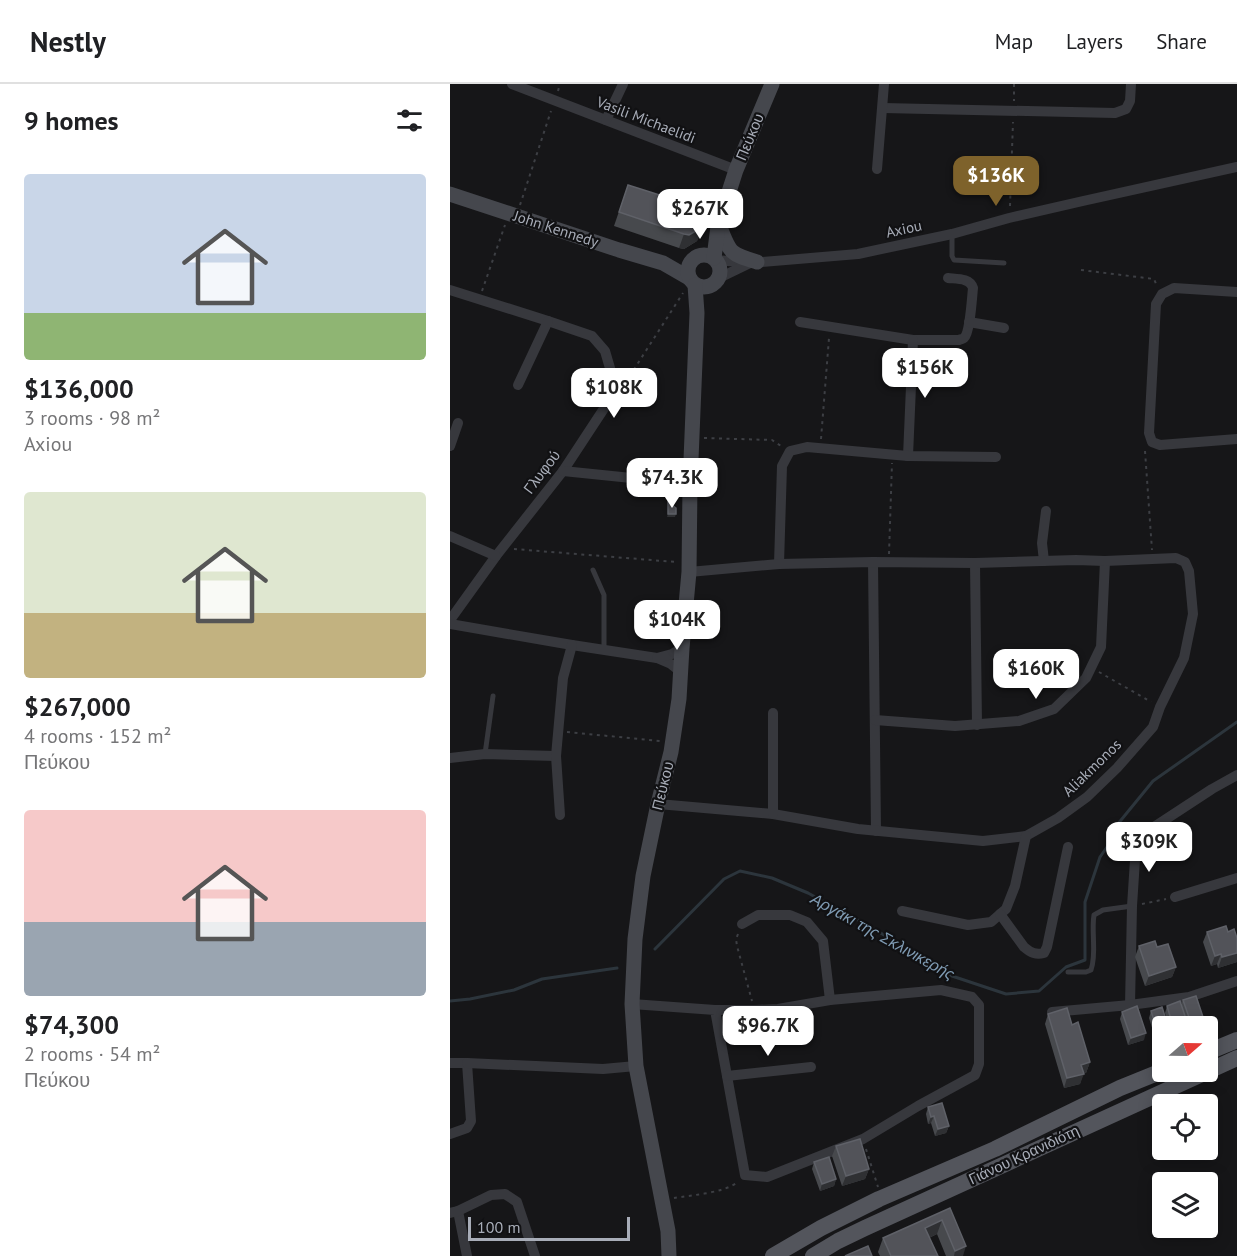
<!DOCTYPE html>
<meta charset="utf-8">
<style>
:root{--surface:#fff;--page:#f6f6f6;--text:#202124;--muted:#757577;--line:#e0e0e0;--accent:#7e622b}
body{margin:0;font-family:"PT Sans",sans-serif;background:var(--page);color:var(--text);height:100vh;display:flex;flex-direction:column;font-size:22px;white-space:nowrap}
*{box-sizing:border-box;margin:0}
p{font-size:20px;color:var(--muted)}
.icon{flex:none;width:33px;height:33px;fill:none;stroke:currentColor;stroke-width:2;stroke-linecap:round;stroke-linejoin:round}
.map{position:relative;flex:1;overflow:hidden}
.side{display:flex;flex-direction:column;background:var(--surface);width:450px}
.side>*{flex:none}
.needle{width:39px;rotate:70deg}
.buttons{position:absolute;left:702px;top:932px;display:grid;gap:12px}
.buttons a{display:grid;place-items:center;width:66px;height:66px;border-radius:6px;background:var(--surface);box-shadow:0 3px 15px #0003;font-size:30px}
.scale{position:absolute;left:18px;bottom:15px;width:162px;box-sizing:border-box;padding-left:6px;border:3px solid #a8adb8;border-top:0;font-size:16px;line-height:21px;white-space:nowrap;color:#a8adb8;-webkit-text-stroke:4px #111113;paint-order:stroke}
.price{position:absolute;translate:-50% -51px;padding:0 14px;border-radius:12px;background:#fff;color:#222;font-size:20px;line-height:39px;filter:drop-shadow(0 2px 3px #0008)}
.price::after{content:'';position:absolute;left:50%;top:36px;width:18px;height:14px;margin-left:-9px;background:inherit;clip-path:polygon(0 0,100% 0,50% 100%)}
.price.selected{background:var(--accent);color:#fff}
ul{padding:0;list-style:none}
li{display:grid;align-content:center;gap:12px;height:318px;padding:0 24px}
li span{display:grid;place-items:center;height:186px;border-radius:6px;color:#555}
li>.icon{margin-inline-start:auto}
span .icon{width:108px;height:108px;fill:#fffc;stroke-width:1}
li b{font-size:26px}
h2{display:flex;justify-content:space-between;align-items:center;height:72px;padding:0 24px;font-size:26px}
header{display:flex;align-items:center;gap:36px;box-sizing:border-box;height:84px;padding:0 30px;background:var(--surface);border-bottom:2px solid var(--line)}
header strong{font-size:28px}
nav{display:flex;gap:33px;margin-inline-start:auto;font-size:21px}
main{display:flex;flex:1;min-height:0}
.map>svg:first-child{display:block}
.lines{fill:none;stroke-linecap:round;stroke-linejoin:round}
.stream{stroke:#2c353c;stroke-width:3}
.path{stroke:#3d3f44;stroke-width:2;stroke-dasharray:3 4.5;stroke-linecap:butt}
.lane{stroke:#37383d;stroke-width:5}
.street{stroke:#37383d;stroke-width:10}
.secondary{stroke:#45474d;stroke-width:15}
.primary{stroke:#53555c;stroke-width:16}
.wall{fill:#47494d}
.shaded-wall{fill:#2f3033}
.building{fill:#525359;stroke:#5f6168;stroke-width:1.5}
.labels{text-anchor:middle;stroke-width:4.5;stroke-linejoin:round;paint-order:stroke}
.street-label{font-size:15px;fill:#a8adb8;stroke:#111113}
.water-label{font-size:16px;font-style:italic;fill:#7f9bb3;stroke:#111113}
</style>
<header>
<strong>Nestly</strong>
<nav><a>Map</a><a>Layers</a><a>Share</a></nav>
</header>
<main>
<section class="side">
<h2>9 homes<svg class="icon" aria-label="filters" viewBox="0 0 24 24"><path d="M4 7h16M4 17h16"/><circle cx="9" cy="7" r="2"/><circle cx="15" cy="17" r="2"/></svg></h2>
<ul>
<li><span style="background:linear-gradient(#c9d6e8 75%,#8fb573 0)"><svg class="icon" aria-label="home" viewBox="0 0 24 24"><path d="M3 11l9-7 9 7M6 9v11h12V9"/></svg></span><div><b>$136,000</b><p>3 rooms · 98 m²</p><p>Axiou</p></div></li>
<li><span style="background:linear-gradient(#dfe7d0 65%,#c2b280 0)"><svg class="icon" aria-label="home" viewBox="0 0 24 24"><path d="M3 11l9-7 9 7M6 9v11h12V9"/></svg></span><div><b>$267,000</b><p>4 rooms · 152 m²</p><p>Πεύκου</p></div></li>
<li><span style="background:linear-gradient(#f6c9c9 60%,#9aa5b1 0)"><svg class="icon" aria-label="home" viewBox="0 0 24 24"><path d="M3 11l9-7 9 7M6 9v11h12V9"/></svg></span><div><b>$74,300</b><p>2 rooms · 54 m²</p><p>Πεύκου</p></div></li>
</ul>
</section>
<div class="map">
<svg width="787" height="1172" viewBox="0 0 787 1172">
<rect width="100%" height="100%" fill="#161618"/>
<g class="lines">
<g class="stream">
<path d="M205,865L274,795L290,787L322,794L358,809L424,845L502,892L556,910L589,907L616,883L635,876V818L650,773L657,763L667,741L703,697L787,638"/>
<path d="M0,917L20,915L64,906L92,895L167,884"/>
</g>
<g class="path">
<path d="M564,0V17"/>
<path d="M108,7L110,0"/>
<path d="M70,121L101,27"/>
<path d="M560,122L563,38"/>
<path d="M631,186L704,195L707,202"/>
<path d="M32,207L55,141"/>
<path d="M171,290H181L233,209"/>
<path d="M254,354L322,356L331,362"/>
<path d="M371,355L379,254"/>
<path d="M695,367L702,466"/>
<path d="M64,465L226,478"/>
<path d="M439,470L442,379"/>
<path d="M649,588L701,618"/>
<path d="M117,648L210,657"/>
<path d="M692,820L716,815"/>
<path d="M288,850L286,855L287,862L302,917"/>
<path d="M416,1065L428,1103"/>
<path d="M224,1114C242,1111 274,1109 288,1098"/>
</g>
<g class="lane">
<path d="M502,150V172L504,176L554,179"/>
<path d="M143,486L154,511V566"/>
<path d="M35,670L43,612"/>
<path d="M618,888H636L641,886C647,869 641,849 644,831L653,826L682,822"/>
</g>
<g class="street">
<path d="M62,0L286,86"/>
<path d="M433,24L665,29L676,25L680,17L681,0"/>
<path d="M156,36L173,0"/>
<path d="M427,85L434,0"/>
<path d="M266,176L301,179L408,170L502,150L559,134L633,117L787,83"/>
<path d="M269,194L300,179"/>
<path d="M0,206L98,237L142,252L155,267L162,291L155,323L113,387L46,472L0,536"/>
<path d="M787,208L724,204L712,210L706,220L699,349L702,358L710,361L787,355"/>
<path d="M350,238L463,256H509C511,255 513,255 514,254C520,249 522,213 523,204C520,194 507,195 498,194"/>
<path d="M519,238L554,244"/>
<path d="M68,301L98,237"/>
<path d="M0,362L8,339"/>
<path d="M458,372L463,256"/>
<path d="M113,387L240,400"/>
<path d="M0,452L46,472"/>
<path d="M594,477L592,459L596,427"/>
<path d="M423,478L426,747"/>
<path d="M525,479L527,641"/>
<path d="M329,480L332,382L340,367L357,363L458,372L546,373"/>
<path d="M0,540L122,561L207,574L221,580L231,588"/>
<path d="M207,574L222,570L232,564"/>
<path d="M425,636L505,642L569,637L604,625L636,594L651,563L655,477"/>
<path d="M0,674L35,670L106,672"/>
<path d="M208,720L323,730L408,745L533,757L576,752L608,734L637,713L667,684L703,643L710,623L734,574L743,530L739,487L735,478L726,474L655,477L626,476L525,479L423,478L329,480L239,488"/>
<path d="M323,730V629"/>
<path d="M110,731L106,672L113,594L122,561"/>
<path d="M725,813L787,794"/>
<path d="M452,827L518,841L541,838L556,825L565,802L576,752"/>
<path d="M550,830L574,863C581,869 586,871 594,869L597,863L618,763"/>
<path d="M292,840L308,831H340L357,838L373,857L380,916"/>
<path d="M182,920L265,926H304L328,925L380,916L491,906L522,913L529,921V980L525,991L468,1022L413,1055L317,1093L295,1091L265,926"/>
<path d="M680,921L682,822L685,776L704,743L762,705L787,691"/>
<path d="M602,928L680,921L739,913L787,897"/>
<path d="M0,979H17L21,1037L17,1044L0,1050"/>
<path d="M17,979L153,985L186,982"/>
<path d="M277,992L361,983"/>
<path d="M8,1127L17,1172"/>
<path d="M0,1129L8,1127L41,1111L55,1110L67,1118L85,1172"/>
</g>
<g class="secondary">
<path d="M0,110L169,166L213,179L239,194"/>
<path d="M270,143C280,170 281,170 307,178"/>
<circle cx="254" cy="187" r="16"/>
<path d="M264,174L268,142L286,86L322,0"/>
<path d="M219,1172L218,1147L186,982L182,920L185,855L193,792L208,720L221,668L229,615L232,564L239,488L240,400L247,229L245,201"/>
</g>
<g class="primary">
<path d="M758,968L787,956"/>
<path d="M323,1172L371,1144L429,1115L545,1065L670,1004L712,987"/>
<path d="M363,1172L388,1157L415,1144L787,974"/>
</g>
</g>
<g class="wall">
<path d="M178,101L253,143L247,157L234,165L229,164L164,142Z"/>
<path d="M757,848H778L787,854V878L768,884L767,880L761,882L753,858Z"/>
<path d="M689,862L707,863L726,883L722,893L695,902L685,873Z"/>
<path d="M733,916L753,942H719L715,929L717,922L731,921Z"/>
<path d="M701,927L712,958L707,960L699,934Z"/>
<path d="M672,928L694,956L678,961L670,935Z"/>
<path d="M598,930L622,941L640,978L636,989H633L630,1000L614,1004L595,940Z"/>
<path d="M478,1023L499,1042L496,1049L485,1052L481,1039L478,1040L476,1030Z"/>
<path d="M386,1062L419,1085L415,1095L392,1102L382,1072Z"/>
<path d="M364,1078L386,1095L384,1102L370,1107L362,1085Z"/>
<path d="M500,1124L513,1172H496L487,1150L479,1154L488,1172H430L428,1168L433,1154Z"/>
</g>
<g class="shaded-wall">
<path d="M253,143L247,157L234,165L229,164L234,150Z"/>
<path d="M218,430H226L225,433H217Z"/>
<path d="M787,869V878L768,884L772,873Z"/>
<path d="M771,870L767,880L761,882L765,872Z"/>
<path d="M726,883L722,893L695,902L699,892Z"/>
<path d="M755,939L753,942H743Z"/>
<path d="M696,949L694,956L678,961L681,954Z"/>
<path d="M712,950V958L707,960L709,953Z"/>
<path d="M640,978L636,989L627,991L631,981Z"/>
<path d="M634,990L630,1000L614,1004L617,994Z"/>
<path d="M484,1032L481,1039L478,1040L481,1033Z"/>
<path d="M499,1042L496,1049L485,1052L488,1045Z"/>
<path d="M419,1085L415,1095L392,1102L396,1092Z"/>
<path d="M386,1095L384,1102L370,1107L372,1100Z"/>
<path d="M492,1136L487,1150L470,1158L475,1144Z"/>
<path d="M516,1162L513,1172H504L505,1167Z"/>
</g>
<g class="building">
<path d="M178,101L257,126L253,143L239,151L234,150L169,128Z"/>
<path d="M218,418L226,424V430H218Z"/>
<path d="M776,842L778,848L784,845L787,854V869L772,873L771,870L765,872L757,848Z"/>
<path d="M705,857L707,863L718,860L726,883L699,892L689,862Z"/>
<path d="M746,912L755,939L742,942L733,916Z"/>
<path d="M730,917L738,941L733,942H723L717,922Z"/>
<path d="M687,922L696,949L681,954L672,928Z"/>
<path d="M712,923L718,942H712V952L709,953L701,927Z"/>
<path d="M617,924L622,941L628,938L640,978L631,981L634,990L617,994L598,930Z"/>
<path d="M492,1019L499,1042L488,1045L484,1032L481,1033L478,1023Z"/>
<path d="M410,1055L419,1085L396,1092L386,1062Z"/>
<path d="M379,1073L386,1095L372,1100L364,1078Z"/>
<path d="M500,1124L516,1162L505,1167L492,1136L475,1144L488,1172H441L433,1154Z"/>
<path d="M418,1162L422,1172H395Z"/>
</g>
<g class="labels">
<g class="street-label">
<text transform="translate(196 36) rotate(21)" y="5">Vasili Michaelidi</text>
<text transform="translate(300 53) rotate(-67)" y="5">Πεύκου</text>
<text transform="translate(106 145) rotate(18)" y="5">John Kennedy</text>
<text transform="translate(454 145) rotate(-12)" y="5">Axiou</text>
<text transform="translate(92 388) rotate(-53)" y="5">Γλυφού</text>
<text transform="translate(642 684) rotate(-44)" y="5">Aliakmonos</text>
<text transform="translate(213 702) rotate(-76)" y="5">Πεύκου</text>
<text transform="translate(574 1071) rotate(-25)" y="5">Γιάνου Κρανιδιότη</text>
</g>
<g class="water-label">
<text transform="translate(433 852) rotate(29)" y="6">Αργάκι της Σκλινικερής</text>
</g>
</g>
</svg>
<div class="buttons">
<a><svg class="needle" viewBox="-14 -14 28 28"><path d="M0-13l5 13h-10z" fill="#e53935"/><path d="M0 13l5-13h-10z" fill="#757577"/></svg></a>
<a><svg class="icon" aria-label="locate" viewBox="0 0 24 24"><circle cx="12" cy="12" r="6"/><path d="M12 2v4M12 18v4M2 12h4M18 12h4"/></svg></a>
<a><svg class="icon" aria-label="layers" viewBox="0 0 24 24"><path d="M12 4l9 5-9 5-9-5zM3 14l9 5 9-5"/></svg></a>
</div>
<div class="scale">100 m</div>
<b class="price selected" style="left:546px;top:123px">$136K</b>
<b class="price" style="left:250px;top:156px">$267K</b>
<b class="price" style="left:475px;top:315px">$156K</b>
<b class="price" style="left:164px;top:335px">$108K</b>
<b class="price" style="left:222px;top:425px">$74.3K</b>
<b class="price" style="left:227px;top:567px">$104K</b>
<b class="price" style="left:586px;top:616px">$160K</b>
<b class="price" style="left:699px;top:789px">$309K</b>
<b class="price" style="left:318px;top:973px">$96.7K</b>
</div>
</main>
